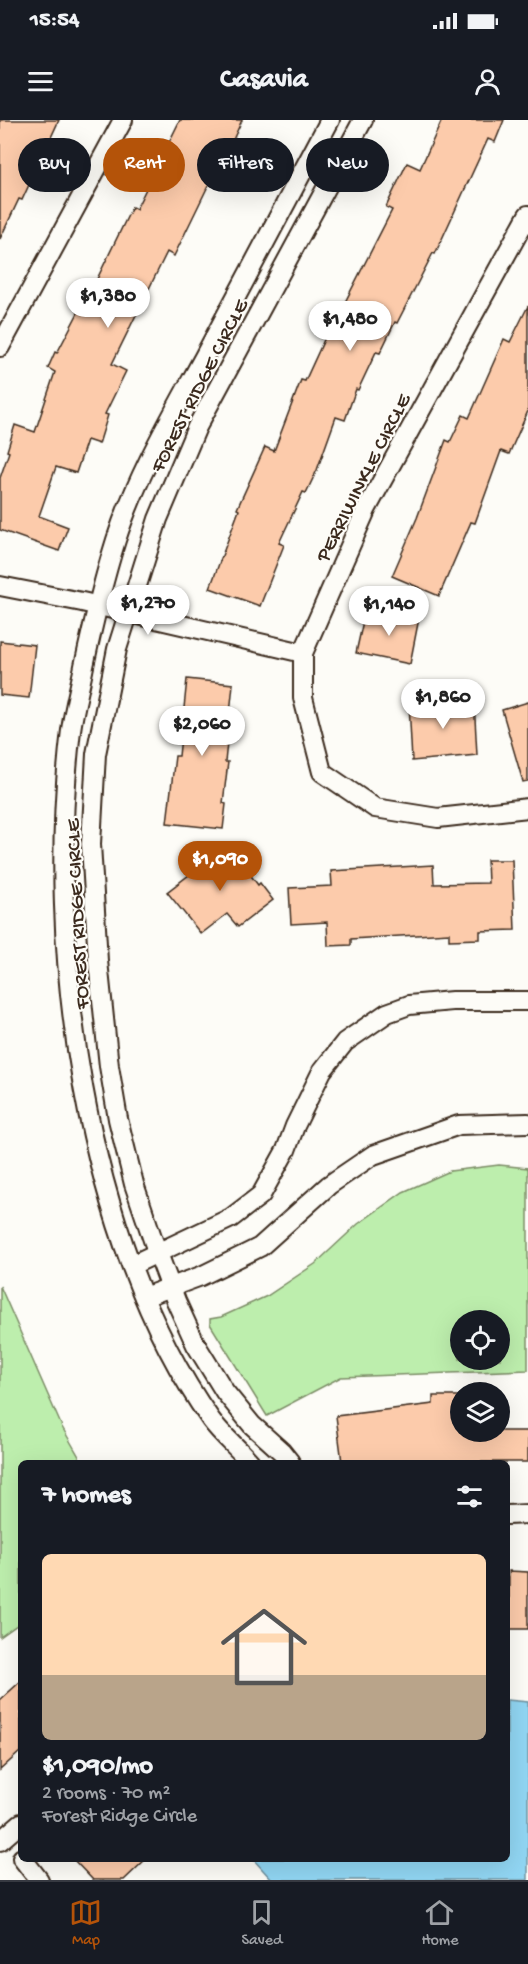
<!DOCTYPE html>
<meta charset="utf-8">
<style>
:root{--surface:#171b24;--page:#242831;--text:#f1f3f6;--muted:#9ea1a6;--line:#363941;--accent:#b45309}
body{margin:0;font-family:"Gochi Hand",sans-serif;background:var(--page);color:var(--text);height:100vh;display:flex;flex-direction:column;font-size:22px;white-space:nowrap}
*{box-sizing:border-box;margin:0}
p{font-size:20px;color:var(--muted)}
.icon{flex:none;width:33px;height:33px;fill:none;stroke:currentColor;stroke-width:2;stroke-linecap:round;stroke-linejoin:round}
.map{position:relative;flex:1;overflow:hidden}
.details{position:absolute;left:18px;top:1340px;width:492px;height:402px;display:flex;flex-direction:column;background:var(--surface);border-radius:9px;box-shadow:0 6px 24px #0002}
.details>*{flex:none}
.hud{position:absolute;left:18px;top:18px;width:492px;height:54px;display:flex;gap:12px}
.buttons{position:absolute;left:450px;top:1190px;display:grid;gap:12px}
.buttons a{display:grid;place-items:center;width:60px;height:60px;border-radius:50%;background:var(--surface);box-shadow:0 6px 24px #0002;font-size:30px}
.price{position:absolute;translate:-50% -51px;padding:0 14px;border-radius:21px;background:#fff;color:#222;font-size:20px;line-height:39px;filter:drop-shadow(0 2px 3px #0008)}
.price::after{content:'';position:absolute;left:50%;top:36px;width:18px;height:14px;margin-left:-9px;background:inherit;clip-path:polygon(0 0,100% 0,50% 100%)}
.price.on{background:var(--accent);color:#fff}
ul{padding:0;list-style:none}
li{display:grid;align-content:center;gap:12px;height:318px;padding:0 24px}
li span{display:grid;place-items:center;height:186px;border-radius:9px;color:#555}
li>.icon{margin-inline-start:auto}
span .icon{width:108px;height:108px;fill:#fffc;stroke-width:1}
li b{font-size:26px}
h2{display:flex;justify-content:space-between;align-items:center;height:72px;padding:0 24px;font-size:26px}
.pill{padding:0 21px;border-radius:27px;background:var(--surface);box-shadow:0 6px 24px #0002;font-size:21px;line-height:54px}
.pill.on{background:var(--accent);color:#fff}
.status{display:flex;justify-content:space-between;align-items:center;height:42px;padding:0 30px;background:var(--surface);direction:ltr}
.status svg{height:16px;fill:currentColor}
header{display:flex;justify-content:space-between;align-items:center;height:78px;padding:0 24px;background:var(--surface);font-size:27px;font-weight:800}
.menu{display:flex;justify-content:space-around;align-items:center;height:84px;border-top:2px solid var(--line);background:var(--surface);font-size:16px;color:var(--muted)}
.menu a{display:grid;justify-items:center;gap:3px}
.menu .on{color:var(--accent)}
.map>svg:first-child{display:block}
.green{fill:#bdeead;stroke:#7c8c66;stroke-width:1.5;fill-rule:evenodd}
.water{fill:#91d6f3;stroke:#6f919e;stroke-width:1.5}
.building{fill:#fccbab;stroke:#3b2a1e;stroke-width:1.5}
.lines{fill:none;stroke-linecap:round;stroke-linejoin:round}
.street-casing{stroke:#3b2a1e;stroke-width:22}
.street{stroke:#fdfcf7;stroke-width:18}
.labels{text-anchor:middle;stroke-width:4.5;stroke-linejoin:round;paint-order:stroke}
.street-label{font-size:21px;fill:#3b2a1e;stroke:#fdfcf7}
</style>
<div class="status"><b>15:54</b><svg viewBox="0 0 49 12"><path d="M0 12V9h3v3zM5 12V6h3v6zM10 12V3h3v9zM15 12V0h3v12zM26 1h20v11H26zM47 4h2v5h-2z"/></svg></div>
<header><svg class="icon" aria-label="menu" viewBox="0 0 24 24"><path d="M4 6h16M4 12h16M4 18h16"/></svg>Casavia<svg class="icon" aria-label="person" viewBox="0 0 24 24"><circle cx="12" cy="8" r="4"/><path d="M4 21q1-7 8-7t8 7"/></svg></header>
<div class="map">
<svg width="528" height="1760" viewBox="0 0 528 1760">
<rect width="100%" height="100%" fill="#fdfcf7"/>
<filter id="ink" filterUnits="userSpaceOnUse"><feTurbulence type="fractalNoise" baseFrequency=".0167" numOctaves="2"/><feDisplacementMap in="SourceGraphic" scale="12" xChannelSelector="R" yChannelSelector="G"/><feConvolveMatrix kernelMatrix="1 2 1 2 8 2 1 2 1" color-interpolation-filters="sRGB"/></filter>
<g filter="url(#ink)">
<g class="green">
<path d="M499,1045L528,1048V1250L341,1257L267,1296L210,1204V1199L221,1197L267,1176L315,1144L358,1104L403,1072L450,1051ZM460,1200H500V1239H460Z"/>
<path d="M0,1166L62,1307L82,1342H21V1502L0,1517Z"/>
</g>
<path class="water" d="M507,1580L528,1582V1760H272L253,1739L507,1738Z"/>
<g class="building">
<path d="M0,0H59L22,80L19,79L0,119Z"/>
<path d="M180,0H242L212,66L209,64L174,136L167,132L112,244L126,251L105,294L108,295L99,324L87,320L76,353L56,347L39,396L68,407L59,431L0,410V358L9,332L7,331L15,305L35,312L55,252L48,248L55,232L57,233L79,191L81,192L132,87L136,89Z"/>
<path d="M442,0H504L495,22L488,19L435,134L433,133L397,203L395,202L380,233L376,232L358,270L356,269L345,300L336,297L317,350L306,373L303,372L279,423L284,425L260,486L210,468L239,390L237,389L265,327L274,331L301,260L305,261L339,187L342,188L392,90L386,87L407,43L420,49Z"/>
<path d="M528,186V291L509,334L501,331L475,403L471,402L439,476L392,456L417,398L446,320L450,322L463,295L469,298L504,219L510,222Z"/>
<path d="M376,489L419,498L410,544L356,533L363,501L373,503Z"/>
<path d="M0,521L35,525L29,578L0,575Z"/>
<path d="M187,559L233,564L225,642H228L223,683L226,684L223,709L167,703L175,636H179Z"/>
<path d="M474,580L477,635L412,641L409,583Z"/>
<path d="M528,582V661L523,662L502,590Z"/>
<path d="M228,725L258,765L260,763L273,780L238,807L227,794L201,814L167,772Z"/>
<path d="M487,740H512L515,810L480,811V819L449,820V813L351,819V825L328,826L327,802L291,804L289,768L332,766L331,751L433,745L434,764L488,763Z"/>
<path d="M433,1276H460V1311H528V1342H342L336,1296L433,1284Z"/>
<path d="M509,1451L528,1452V1509H509Z"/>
<path d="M21,1561V1631L0,1650V1580Z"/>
<path d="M72,1738H147L124,1760H93Z"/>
</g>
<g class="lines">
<defs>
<g id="street">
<path d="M528,95L366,390L303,533V578L322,652L375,688L438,698L528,688"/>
<path d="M0,227L123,0"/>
<path d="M0,466L82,482L303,533"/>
<path d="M132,1145L231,1098L261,1075L286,1030L295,1006L322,951L345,922L387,893L409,885L452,881H528"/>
<path d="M144,1177L201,1156L260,1127L329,1065L373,1035L459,1005L528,1003"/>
<path d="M250,1342C238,1328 222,1315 211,1300C83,1119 45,825 71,610C74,588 80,567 84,546C93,504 103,461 116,420C137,355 172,296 204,237C246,158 288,79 330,0"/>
<path d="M290,1342L282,1332L252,1305L225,1272L196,1225L176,1181L153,1120L134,1064L118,999L109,946L98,841L91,724L96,634L117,529L158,399L197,307L363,0"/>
<path d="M507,1395L528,1394"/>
<path d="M0,1721L21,1703"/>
<path d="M22,1738L39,1760"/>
</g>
</defs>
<use href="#street" class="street-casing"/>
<use href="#street" class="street"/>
</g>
</g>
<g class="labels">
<g class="street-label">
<text transform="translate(198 265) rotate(-63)" y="7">FOREST RIDGE CIRCLE</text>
<text transform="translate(362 357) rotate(-63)" y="7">PERRIWINKLE CIRCLE</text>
<text transform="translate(76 794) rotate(-93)" y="7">FOREST RIDGE CIRCLE</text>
</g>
</g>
</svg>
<div class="buttons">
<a><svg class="icon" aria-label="locate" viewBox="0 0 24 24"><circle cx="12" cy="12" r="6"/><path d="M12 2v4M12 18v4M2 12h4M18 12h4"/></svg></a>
<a><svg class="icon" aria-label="layers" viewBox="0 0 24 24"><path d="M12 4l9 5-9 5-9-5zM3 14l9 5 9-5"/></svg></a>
</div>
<b class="price" style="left:108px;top:209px">$1,380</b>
<b class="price" style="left:350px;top:232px">$1,480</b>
<b class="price" style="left:148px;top:516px">$1,270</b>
<b class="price" style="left:389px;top:517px">$1,140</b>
<b class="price" style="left:443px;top:610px">$1,860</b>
<b class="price" style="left:202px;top:637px">$2,060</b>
<b class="price on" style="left:220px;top:772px">$1,090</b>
<div class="hud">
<a class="pill">Buy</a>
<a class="pill on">Rent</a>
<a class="pill">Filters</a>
<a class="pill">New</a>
</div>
<section class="details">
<h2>7 homes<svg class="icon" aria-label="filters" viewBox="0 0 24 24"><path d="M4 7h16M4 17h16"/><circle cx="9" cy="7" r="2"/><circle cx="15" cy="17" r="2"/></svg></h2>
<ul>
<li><span style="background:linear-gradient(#ffd9b3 65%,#b9a48a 0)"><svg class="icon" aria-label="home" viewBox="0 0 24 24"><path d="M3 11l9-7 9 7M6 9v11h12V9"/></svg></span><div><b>$1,090/mo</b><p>2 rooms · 70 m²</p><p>Forest Ridge Circle</p></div></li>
</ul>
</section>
</div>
<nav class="menu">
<a class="on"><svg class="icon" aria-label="map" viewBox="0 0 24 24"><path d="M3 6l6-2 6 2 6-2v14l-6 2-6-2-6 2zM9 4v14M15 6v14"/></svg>Map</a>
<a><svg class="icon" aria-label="saved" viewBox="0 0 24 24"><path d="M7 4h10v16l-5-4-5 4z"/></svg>Saved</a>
<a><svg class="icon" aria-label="home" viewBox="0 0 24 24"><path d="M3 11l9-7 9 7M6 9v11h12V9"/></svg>Home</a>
</nav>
